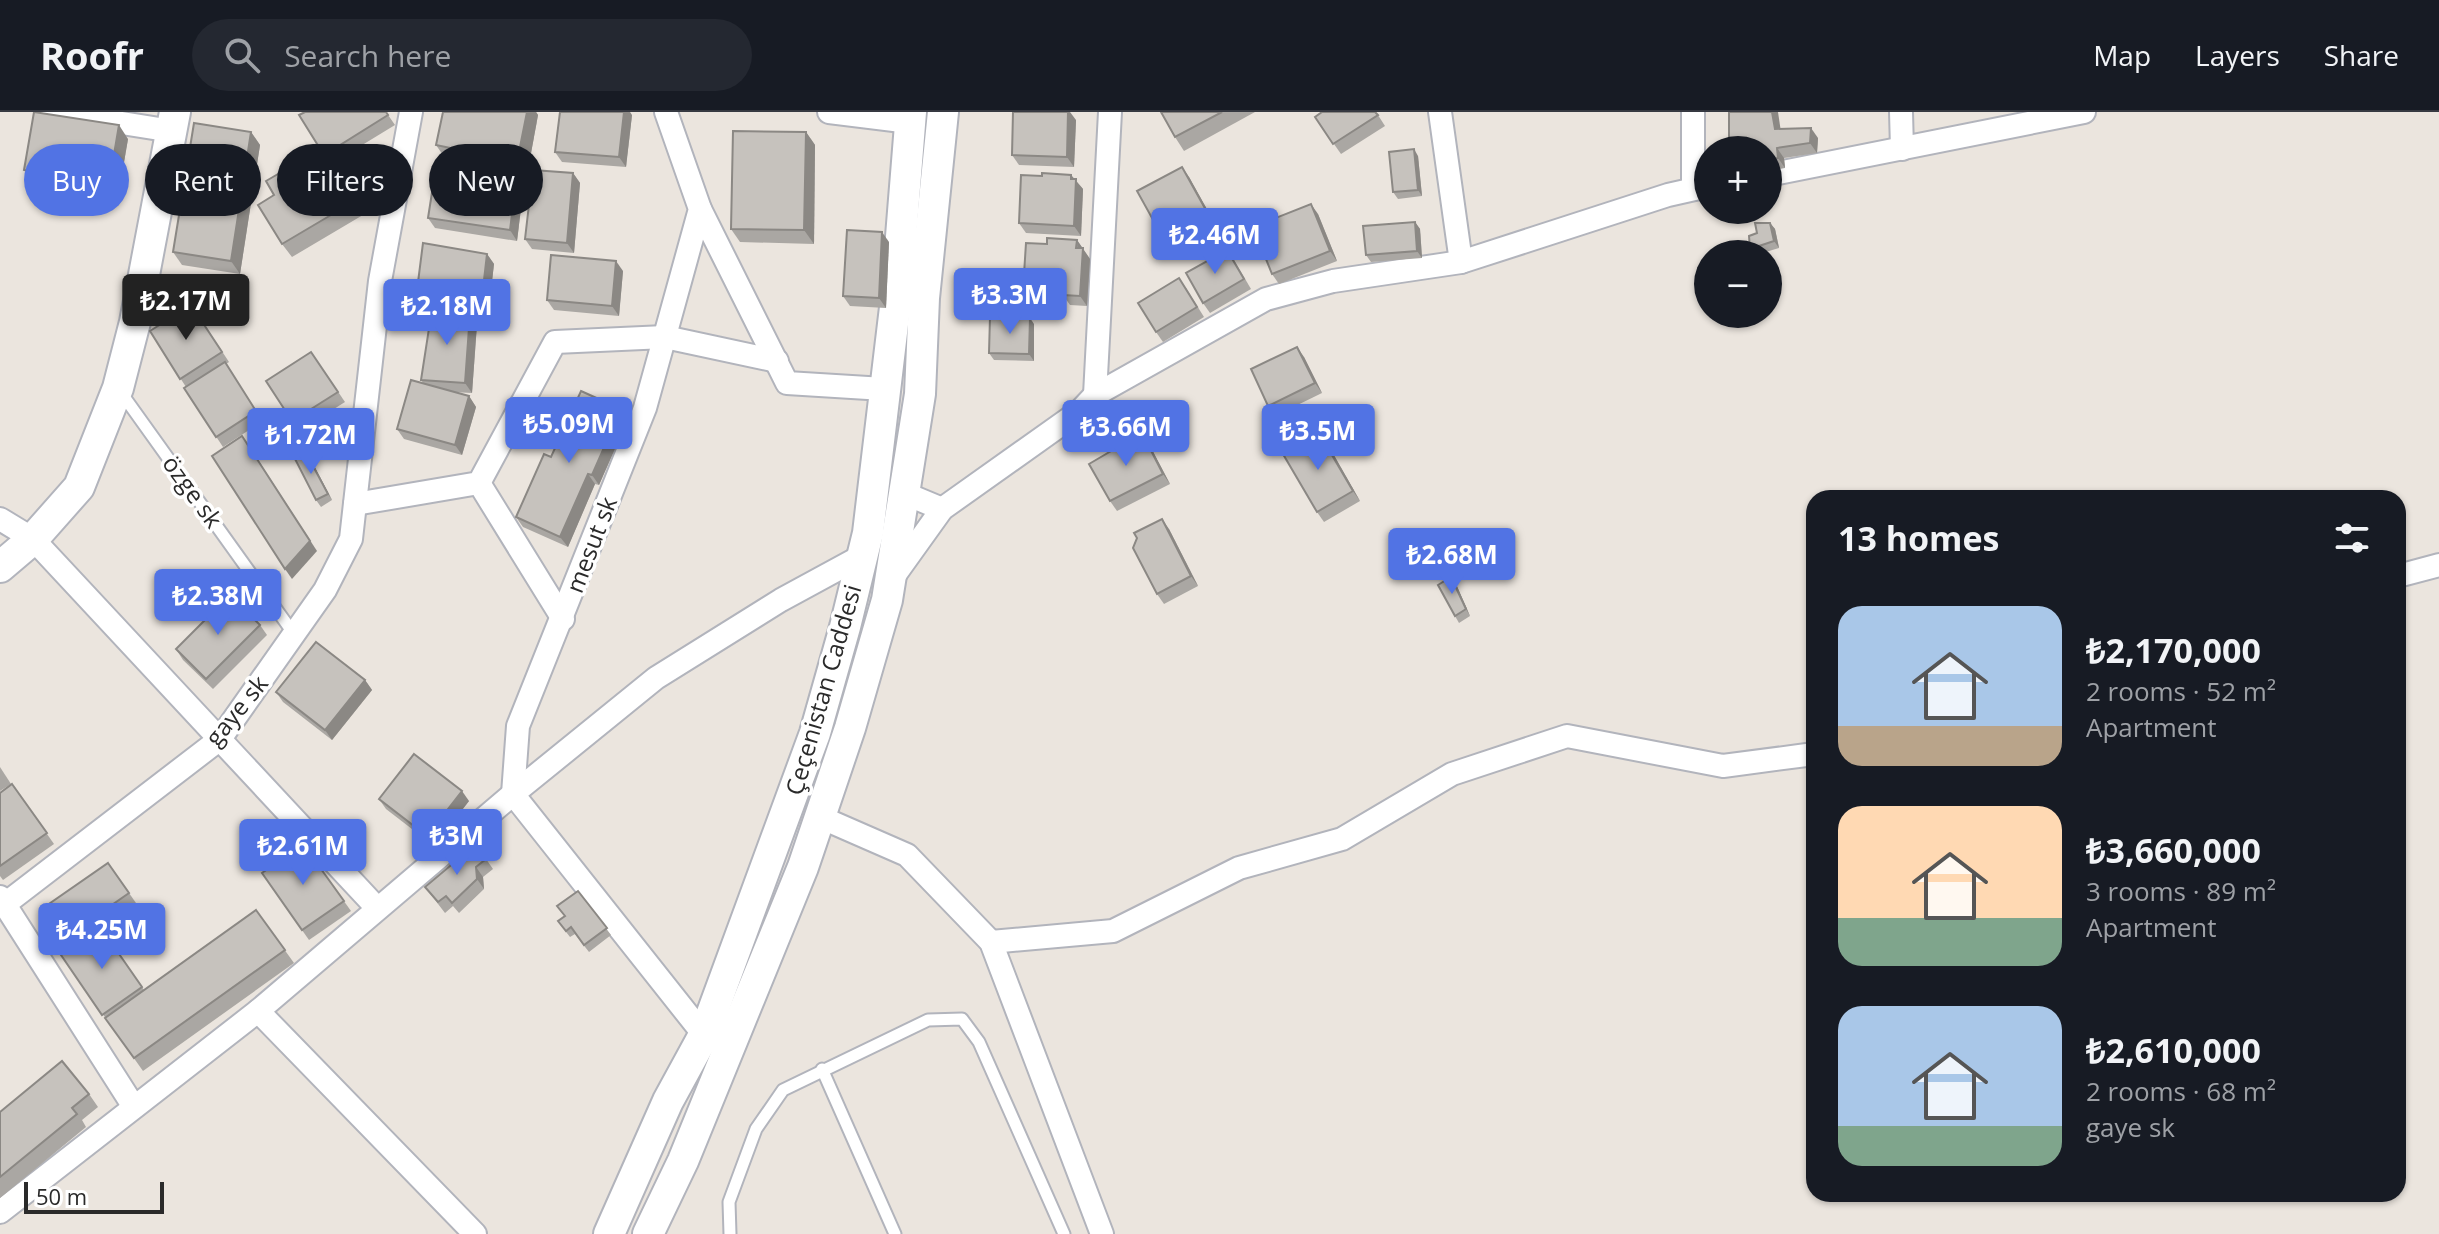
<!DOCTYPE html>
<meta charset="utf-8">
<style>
:root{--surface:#171b24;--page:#242831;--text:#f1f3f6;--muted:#9ea1a6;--line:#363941;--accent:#5173e4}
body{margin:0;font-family:"Open Sans",sans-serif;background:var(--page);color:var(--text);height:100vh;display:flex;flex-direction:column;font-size:30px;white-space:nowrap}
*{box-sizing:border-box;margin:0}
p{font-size:26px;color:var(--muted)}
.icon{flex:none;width:44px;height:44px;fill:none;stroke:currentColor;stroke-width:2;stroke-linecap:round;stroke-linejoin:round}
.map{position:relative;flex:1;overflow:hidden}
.details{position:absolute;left:1806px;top:378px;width:600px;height:712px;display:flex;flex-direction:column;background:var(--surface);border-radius:24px;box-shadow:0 2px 6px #0004}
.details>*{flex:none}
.banner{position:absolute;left:24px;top:32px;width:760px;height:72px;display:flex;gap:16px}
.fabs{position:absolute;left:1694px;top:24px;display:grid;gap:16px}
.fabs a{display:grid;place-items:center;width:88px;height:88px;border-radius:50%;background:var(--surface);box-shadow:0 2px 6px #0004;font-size:40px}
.scale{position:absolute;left:24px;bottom:20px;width:140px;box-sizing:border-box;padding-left:8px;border:4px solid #2a2a2a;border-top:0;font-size:22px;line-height:28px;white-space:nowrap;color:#2a2a2a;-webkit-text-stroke:6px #fff;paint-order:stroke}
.price{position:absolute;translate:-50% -68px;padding:0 18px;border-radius:8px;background:var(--accent);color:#fff;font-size:26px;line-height:52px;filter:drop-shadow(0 2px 4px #0008)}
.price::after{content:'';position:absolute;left:50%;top:48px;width:24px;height:18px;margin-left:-12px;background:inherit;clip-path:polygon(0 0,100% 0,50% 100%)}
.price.selected{background:#222;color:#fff}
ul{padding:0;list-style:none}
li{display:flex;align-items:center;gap:24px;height:200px;padding:0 32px}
li span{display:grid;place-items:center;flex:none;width:224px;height:160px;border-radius:24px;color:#555}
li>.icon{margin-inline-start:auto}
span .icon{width:96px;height:96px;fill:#fffc;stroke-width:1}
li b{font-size:34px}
h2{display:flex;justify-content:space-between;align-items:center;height:96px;padding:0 32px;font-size:34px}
.chip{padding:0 28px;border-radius:36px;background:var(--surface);box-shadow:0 2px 6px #0004;font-size:28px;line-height:72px}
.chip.selected{background:var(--accent);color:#fff}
header{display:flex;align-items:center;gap:48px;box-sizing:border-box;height:112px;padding:0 40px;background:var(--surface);border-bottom:2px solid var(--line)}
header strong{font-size:38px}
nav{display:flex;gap:44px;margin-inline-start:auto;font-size:28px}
.search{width:560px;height:72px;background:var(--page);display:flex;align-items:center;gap:20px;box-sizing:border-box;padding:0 28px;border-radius:44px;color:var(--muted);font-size:30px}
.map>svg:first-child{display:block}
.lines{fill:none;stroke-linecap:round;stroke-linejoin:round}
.lane-casing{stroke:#b2b4bc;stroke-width:15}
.street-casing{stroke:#b2b4bc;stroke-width:26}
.secondary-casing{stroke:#b2b4bc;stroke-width:34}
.lane{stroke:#fff;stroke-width:11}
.street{stroke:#fff;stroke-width:22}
.secondary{stroke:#fff;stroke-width:30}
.wall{fill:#aaa7a3}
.shaded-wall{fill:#8b8884}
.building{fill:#c6c2bd;stroke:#8b8884;stroke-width:2}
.labels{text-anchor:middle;stroke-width:7;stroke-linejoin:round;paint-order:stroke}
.street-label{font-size:24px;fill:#2a2a2a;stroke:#fff}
</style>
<header>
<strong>Roofr</strong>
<div class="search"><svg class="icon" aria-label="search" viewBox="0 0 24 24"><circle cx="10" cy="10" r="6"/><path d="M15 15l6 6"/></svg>Search here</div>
<nav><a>Map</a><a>Layers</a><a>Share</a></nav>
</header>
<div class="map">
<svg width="2439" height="1122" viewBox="0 0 2439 1122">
<rect width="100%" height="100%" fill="#ebe5de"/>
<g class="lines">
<defs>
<g id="lane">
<path d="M120,279L294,522"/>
<path d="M822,957L895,1122"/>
<path d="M730,1122L729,1090L756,1017L783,978L928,908L962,907L979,930L1064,1122"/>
</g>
<g id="street">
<path d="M52,0L172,19"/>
<path d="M829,0L910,10"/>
<path d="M1440,0L1461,150"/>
<path d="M1901,0L1902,37"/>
<path d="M1768,63L2084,0"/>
<path d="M1693,77V0"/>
<path d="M700,97L787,271L884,277"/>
<path d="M1095,283L1110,0"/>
<path d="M479,371L563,507"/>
<path d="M906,382L942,397"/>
<path d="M355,392L479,371L555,230L665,225L777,249"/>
<path d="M0,407L33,427L377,796"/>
<path d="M894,464L942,397L1080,299L1095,283L1266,187L1333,169L1461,150L1668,83L1708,74"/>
<path d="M2398,464L2439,453"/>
<path d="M513,682L518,614L645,296L700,97L666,0"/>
<path d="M513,682L704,923"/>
<path d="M820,705L907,743L991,830L1102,1122"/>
<path d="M0,785L134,995"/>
<path d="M5,792L220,627L325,478L351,427L380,169L411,0"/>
<path d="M991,830L1113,819L1239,756L1342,727L1452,662L1567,624L1723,654L1814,642"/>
<path d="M258,899L475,1122"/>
<path d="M0,1100L258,899L513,682L656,566L781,488L862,444"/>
</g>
<g id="secondary">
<path d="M0,455L33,427L79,375L118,276L135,210L175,0"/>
<path d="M609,1122L668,989L704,923L815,621L845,515L868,421L896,187L911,0"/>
<path d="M648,1122L683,1049L803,755L850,616L887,488L920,282L924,186L943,0"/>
</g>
</defs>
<use href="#lane" class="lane-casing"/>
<use href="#street" class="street-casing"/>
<use href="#secondary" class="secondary-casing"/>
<use href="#lane" class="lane"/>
<use href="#street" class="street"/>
<use href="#secondary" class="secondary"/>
</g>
<g class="wall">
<path d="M386,0L395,13L336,49L368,100L292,145L282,132L274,83L309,44L317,55L328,49L299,3Z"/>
<path d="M443,0H536L538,3L527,63L445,46L436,33Z"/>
<path d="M1161,0H1255L1184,39L1175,25Z"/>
<path d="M1376,0L1385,14L1341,42L1315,5Z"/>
<path d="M632,3L626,55L562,50L555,40Z"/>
<path d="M1076,8L1074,55L1019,53L1012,43Z"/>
<path d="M251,20L260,33L240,162L182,153L173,140Z"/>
<path d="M806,20L815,33L814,132L740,130L731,117Z"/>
<path d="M1818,26L1817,41L1784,46L1785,56L1768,59V38Z"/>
<path d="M128,27L118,85L33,71L24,58Z"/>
<path d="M1418,44L1422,84L1398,87L1393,80Z"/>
<path d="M573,61L580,71L574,141L532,137L525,127Z"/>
<path d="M1071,63L1083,77L1081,124L1026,121L1019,111L1042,64Z"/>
<path d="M1189,65L1219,119L1174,143L1167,133Z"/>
<path d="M524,72L517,129L435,116L428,106Z"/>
<path d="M1318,102L1337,149L1279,172L1272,162Z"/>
<path d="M1415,110L1420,117L1422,146L1371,150L1366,143Z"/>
<path d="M1770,111L1775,117L1779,136L1759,142H1754L1750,137L1757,121Z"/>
<path d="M1077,128L1090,147L1087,194L1070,193L1063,183V181H1062L1055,170H1053L1052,189L1030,188L1023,178L1047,132Z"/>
<path d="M889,130L886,196L850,194L843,184Z"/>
<path d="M487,142L494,152L488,204L423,196L416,186Z"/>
<path d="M1234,148L1251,177L1210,201L1203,191Z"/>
<path d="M623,159L619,204L554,198L547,188Z"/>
<path d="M1186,176L1204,205L1163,230L1156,220Z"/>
<path d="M470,202L477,212L472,281L452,280L469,284L476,295L462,343L404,327L397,317L424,272L421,268Z"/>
<path d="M198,203L229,250L226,252L263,309L223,335L184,276L186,275L150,219Z"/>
<path d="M1034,212V249L994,248L989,241Z"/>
<path d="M311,240L345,290L299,319L266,269Z"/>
<path d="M1304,245L1322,281L1275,304L1268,294Z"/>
<path d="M628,307L599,373L595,372L568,435L523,415L516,405L551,345Z"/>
<path d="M1142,321L1149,332L1170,372L1117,399L1110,389Z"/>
<path d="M1327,331L1360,389L1324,410L1317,400Z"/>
<path d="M310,346L332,388L321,395L316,388Z"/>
<path d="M1169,417L1198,474L1164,492L1157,482Z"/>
<path d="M1451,465L1456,472L1470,504L1459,511L1455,504Z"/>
<path d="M260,513L267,523L213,577L183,548L176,537Z"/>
<path d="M365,568L372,578L332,628L283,590L276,580Z"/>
<path d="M0,655L11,672L0,679Z"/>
<path d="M12,672L54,732L3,768L0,764V681Z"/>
<path d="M379,687L469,689L434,734L386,697Z"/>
<path d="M303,732L351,799L309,828L262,761Z"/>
<path d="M486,747L493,757L483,765L484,777L459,801L453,794L445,801L425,775Z"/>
<path d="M108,751L136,791L74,834L46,794Z"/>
<path d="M578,779L611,823L589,840L575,822L570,825L563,816L564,804Z"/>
<path d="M256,798L294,851L143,959L61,843L101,816L144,878Z"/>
<path d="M89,982L98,995L82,1008L86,1015L0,1086V1000Z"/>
</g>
<g class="shaded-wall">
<path d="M527,0H536L538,3L527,63L517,50Z"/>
<path d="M624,0H630L632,3L626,55L619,45Z"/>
<path d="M1068,0H1070L1076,8L1074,55L1067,45Z"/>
<path d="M1772,0H1778L1782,27L1775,17Z"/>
<path d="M119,13L128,27L118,85L109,72Z"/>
<path d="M1811,16L1818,26L1817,41L1810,31Z"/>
<path d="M251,20L260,33L240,162L231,149Z"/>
<path d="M806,20L815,33L814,132L804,118Z"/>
<path d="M1777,36L1784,46L1785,56L1778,46Z"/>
<path d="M1414,37L1418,44L1422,84L1418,78Z"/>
<path d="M333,46L343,59L368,100L358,87Z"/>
<path d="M1182,55L1189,65L1219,119L1212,109Z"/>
<path d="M573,61L580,71L574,141L567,131Z"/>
<path d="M517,62L524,72L517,129L510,118Z"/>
<path d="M1071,63L1083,77L1081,124L1074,114Z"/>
<path d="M1311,92L1318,102L1337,149L1330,139Z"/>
<path d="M1415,110L1420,117L1422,146L1417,139Z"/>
<path d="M1770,111L1775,117L1779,136L1774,129Z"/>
<path d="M882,120L889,130L886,196L879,186Z"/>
<path d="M1077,128L1090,147L1087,194L1080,184Z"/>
<path d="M487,142L494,152L488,204L481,194Z"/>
<path d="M616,149L623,159L619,204L612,194Z"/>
<path d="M1046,159L1053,170L1052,189L1044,179Z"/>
<path d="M470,202L477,212L472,281L465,271Z"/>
<path d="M1030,206L1034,212V249L1029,242Z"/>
<path d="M1297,235L1304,245L1322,281L1315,271Z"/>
<path d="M469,284L476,295L462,343L455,333Z"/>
<path d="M621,297L628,307L599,373L592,363Z"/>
<path d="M1142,321L1149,332L1170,372L1163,362Z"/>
<path d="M1319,321L1327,331L1360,389L1353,379Z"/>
<path d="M249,334L317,439L292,467L285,457Z"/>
<path d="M305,339L310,346L332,388L328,382Z"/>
<path d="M588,362L595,372L568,435L560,425Z"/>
<path d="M1162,407L1169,417L1198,474L1191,464Z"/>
<path d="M1451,465L1456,472L1470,504L1466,497Z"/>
<path d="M365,568L372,578L332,628L325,618Z"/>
<path d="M462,679L469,689L434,734L427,724Z"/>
<path d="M476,755L483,765L484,777L477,767Z"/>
</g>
<g class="building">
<path d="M34,0L119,13L109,72L24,58Z"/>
<path d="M305,0H386L388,3L324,43L299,3Z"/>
<path d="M443,0H527L517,50L436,33Z"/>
<path d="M560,0H624L619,45L555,40Z"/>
<path d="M1013,0H1068L1067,45L1012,43Z"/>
<path d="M1161,0H1222L1175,25Z"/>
<path d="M1322,0H1375L1378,3L1333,32L1315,5Z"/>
<path d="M1729,0H1772L1775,17L1811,16L1810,31L1777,36L1778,46L1768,48V38H1729Z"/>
<path d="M194,11L251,20L231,149L173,140Z"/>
<path d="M733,19L806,20L804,118L731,117Z"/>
<path d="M1414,37L1418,78L1393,80L1389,40Z"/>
<path d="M309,44L316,56L333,46L358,87L282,132L258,93L274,83L266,69Z"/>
<path d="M437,49L517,62L510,118L428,106Z"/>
<path d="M1182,55L1212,109L1167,133L1137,79Z"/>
<path d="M533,58L573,61L567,131L525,127Z"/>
<path d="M1042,61L1071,63V67H1076L1074,114L1019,111L1021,63L1042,64Z"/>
<path d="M1311,92L1330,139L1272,162L1253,115Z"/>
<path d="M1415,110L1417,139L1366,143L1363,114Z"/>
<path d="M1755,111H1770L1774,129L1750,137L1749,124L1757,121Z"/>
<path d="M847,118L882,120L879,186L843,184Z"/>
<path d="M1047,126L1077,128L1076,136H1083L1080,184L1063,183L1064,171H1055V160L1046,159L1044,179L1023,178L1026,131L1047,132Z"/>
<path d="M423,131L487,142L481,194L416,186Z"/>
<path d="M1227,138L1244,167L1203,191L1186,161Z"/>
<path d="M551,143L616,149L612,194L547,188Z"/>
<path d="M1179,166L1197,195L1156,220L1138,191Z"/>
<path d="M191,193L222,240L180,267L150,219Z"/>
<path d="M432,197L470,202L465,271L421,268Z"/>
<path d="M990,205L1030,206L1029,242L989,241Z"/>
<path d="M1297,235L1315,271L1268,294L1251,257Z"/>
<path d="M311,240L338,280L292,309L266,269Z"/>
<path d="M225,250L256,299L216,325L184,276Z"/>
<path d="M411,268L469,284L455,333L397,317Z"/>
<path d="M581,279L621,297L592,363L588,362L560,425L516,405L544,342L551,345Z"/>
<path d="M1142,321L1163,362L1110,389L1089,352Z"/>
<path d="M1319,321L1353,379L1317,400L1283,342Z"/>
<path d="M242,324L310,429L285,457L212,344Z"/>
<path d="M305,339L328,382L316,388L294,345Z"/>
<path d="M1162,407L1191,464L1157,482L1133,436L1137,426L1134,421Z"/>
<path d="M1451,465L1466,497L1455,504L1438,473Z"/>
<path d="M230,483L260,513L206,567L176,537Z"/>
<path d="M316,530L365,568L325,618L276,580Z"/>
<path d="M414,642L462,679L427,724L379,687Z"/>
<path d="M12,672L47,721L0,754V681Z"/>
<path d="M303,732L344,789L302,818L262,761Z"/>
<path d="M475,733L486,747L476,755L477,767L452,791L446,784L438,790L425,775Z"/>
<path d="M108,751L129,781L67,824L46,794Z"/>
<path d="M578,779L607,816L584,833L571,815L566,819L558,809L565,804L557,794Z"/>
<path d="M256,798L285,838L134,946L105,906Z"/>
<path d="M101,816L142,875L102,903L61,843Z"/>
<path d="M62,949L89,982L72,996L77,1002L0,1065V1000Z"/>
</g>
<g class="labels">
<g class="street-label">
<text transform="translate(192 380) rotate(54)" y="8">özge sk</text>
<text transform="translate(592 433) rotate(-69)" y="8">mesut sk</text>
<text transform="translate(824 578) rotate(-74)" y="8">Çeçenistan Caddesi</text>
<text transform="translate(237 599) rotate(-51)" y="8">gaye sk</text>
</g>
</g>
</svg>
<div class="fabs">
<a>+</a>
<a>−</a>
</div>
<div class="scale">50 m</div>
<b class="price" style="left:1215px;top:164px">₺2.46M</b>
<b class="price" style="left:1010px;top:224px">₺3.3M</b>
<b class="price selected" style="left:186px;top:230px">₺2.17M</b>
<b class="price" style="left:447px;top:235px">₺2.18M</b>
<b class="price" style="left:569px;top:353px">₺5.09M</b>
<b class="price" style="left:1126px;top:356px">₺3.66M</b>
<b class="price" style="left:1318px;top:360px">₺3.5M</b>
<b class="price" style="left:311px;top:364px">₺1.72M</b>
<b class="price" style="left:1452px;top:484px">₺2.68M</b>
<b class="price" style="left:218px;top:525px">₺2.38M</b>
<b class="price" style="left:457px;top:765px">₺3M</b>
<b class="price" style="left:303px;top:775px">₺2.61M</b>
<b class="price" style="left:102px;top:859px">₺4.25M</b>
<div class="banner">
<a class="chip selected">Buy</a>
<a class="chip">Rent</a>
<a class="chip">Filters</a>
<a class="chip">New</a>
</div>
<section class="details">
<h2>13 homes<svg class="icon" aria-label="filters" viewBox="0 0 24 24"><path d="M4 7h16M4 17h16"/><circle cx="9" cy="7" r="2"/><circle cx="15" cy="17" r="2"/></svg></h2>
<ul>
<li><span style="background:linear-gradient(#a9c7e8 75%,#b9a48a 0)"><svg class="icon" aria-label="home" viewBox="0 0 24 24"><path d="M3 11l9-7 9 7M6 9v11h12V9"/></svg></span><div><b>₺2,170,000</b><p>2 rooms · 52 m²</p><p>Apartment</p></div></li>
<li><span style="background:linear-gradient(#ffd9b3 70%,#7fa58c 0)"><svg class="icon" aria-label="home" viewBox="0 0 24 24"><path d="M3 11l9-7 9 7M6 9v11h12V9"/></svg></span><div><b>₺3,660,000</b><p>3 rooms · 89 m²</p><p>Apartment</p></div></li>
<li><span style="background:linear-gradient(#a9c7e8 75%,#7fa58c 0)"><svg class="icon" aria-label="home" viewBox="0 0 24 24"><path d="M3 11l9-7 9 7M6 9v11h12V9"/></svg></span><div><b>₺2,610,000</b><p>2 rooms · 68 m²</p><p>gaye sk</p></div></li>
</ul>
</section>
</div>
